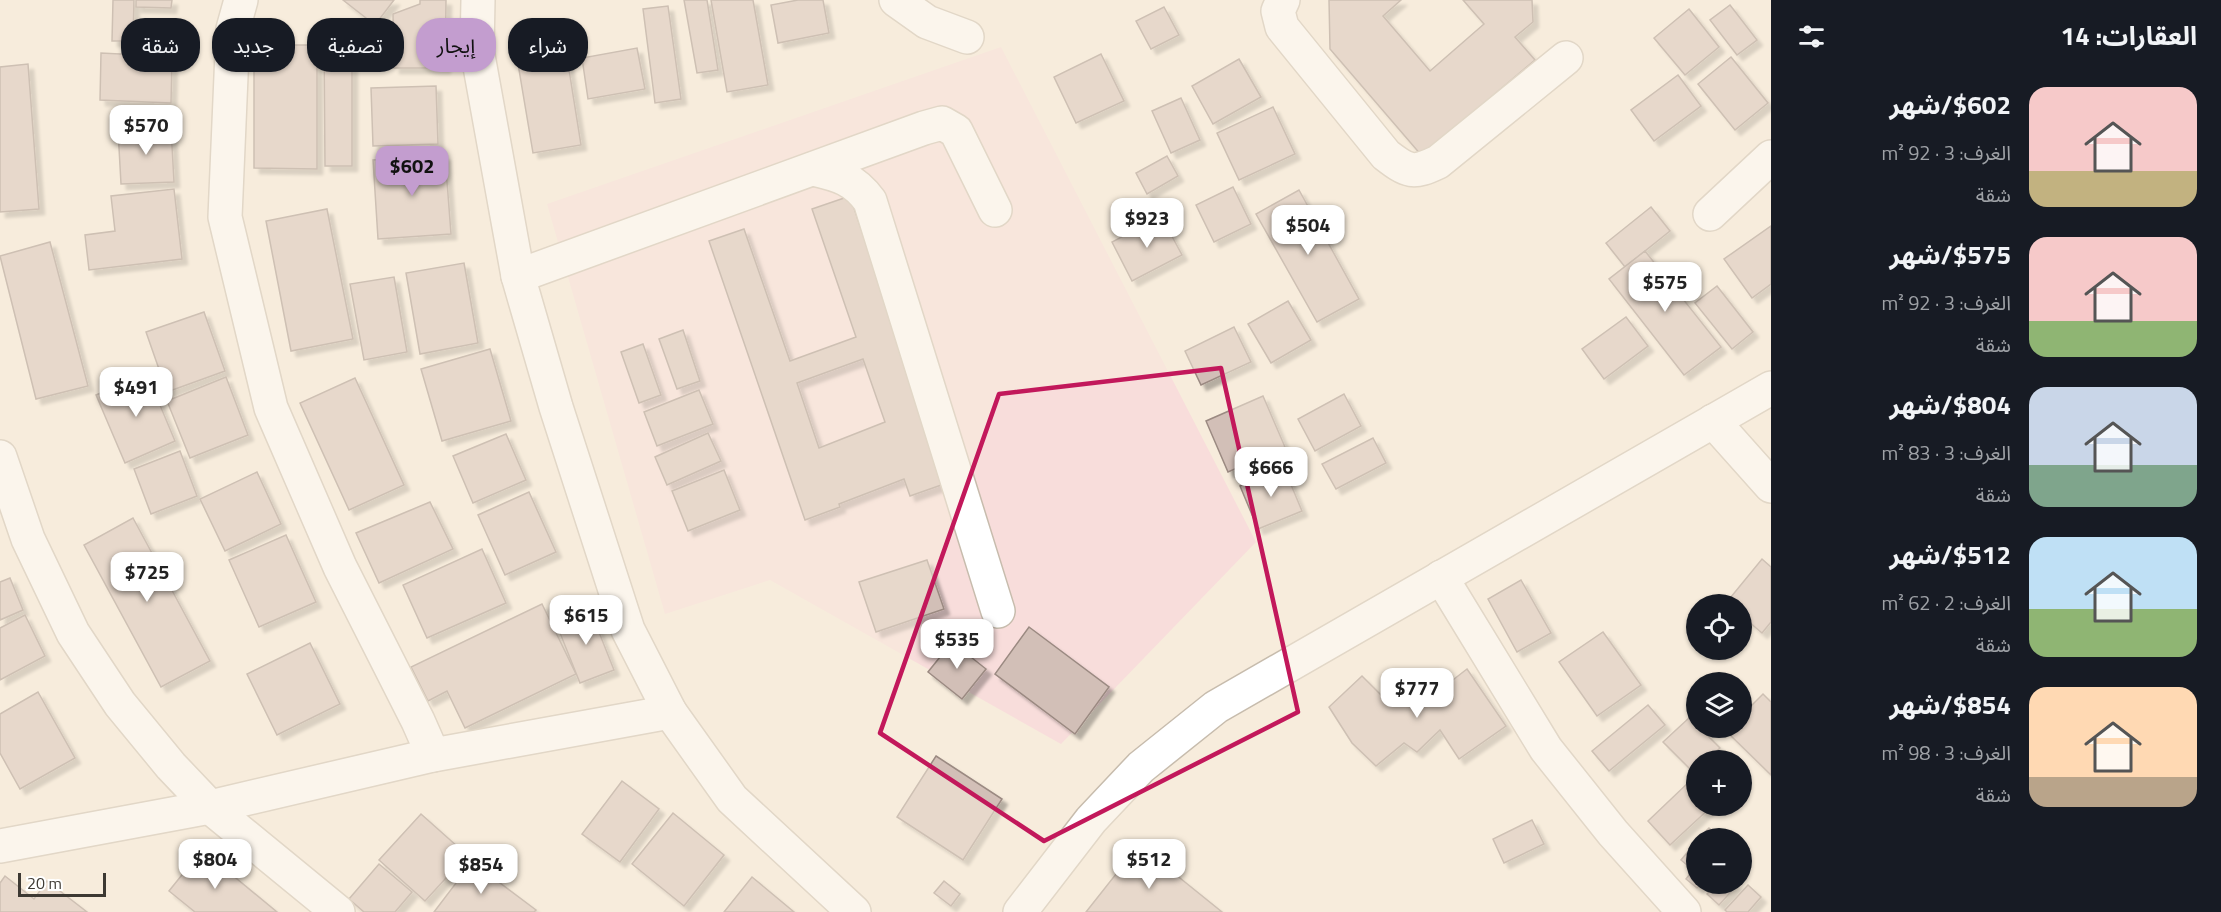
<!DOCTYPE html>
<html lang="ar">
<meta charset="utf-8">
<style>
:root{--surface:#171b24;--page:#20242c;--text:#f1f3f6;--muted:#9ea1a6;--accent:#c39dcf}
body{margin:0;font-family:"Titillium Web","Noto Sans Arabic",sans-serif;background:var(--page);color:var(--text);direction:rtl;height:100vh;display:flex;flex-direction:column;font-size:22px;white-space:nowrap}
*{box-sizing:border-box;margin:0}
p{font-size:20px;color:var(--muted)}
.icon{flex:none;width:33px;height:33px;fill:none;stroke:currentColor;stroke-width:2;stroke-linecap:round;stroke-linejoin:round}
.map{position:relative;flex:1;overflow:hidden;direction:ltr}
.side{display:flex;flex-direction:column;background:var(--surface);width:450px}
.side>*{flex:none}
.banner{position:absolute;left:18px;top:18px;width:570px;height:54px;direction:rtl;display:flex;gap:12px}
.controls{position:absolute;left:1686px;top:594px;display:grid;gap:12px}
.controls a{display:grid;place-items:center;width:66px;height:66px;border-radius:50%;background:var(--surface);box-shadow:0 2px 4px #0004;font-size:30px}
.scale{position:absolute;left:18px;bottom:15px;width:88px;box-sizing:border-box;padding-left:6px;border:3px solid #3d3933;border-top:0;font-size:16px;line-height:21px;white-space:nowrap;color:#3d3933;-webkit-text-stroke:4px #fff;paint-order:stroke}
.price{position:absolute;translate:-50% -51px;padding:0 14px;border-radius:12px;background:#fff;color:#222;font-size:20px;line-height:39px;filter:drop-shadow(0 2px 3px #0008)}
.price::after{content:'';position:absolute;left:50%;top:36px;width:18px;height:14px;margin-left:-9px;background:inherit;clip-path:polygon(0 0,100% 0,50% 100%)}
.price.current{background:var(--accent);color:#111}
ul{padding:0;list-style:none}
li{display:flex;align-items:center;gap:18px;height:150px;padding:0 24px}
li span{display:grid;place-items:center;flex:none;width:168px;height:120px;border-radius:18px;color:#555}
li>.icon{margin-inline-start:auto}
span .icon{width:72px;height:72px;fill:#fffc;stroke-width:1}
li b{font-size:26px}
h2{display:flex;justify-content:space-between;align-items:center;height:72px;padding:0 24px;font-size:26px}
.tag{padding:0 21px;border-radius:24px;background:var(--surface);box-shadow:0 2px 4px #0004;font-size:21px;line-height:54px}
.tag.current{background:var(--accent);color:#111}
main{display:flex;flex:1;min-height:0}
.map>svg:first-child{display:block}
.medical{fill:#f8dddb}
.building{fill:#d2bfb7;stroke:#9b8a82;stroke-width:1.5;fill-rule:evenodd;filter:url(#shadow)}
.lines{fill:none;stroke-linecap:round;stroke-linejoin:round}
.minor-casing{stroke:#c7bcad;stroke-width:36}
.minor{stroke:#fff;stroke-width:33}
.marked{fill:none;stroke:#c2185b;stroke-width:4.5;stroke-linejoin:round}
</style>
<main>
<section class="side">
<h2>العقارات: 14<svg class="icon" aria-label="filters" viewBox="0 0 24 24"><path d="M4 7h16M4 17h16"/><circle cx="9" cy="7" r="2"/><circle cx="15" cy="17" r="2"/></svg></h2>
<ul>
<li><span style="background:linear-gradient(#f6c9c9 70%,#c2b280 0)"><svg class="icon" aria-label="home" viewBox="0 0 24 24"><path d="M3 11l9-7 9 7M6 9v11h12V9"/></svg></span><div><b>$602/شهر</b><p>الغرف: 3 · 92 m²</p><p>شقة</p></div></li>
<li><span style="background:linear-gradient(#f6c9c9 70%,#8fb573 0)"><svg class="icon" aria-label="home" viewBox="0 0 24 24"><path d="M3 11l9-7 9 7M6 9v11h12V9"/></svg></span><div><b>$575/شهر</b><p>الغرف: 3 · 92 m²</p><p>شقة</p></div></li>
<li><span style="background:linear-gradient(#c9d6e8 65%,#7fa58c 0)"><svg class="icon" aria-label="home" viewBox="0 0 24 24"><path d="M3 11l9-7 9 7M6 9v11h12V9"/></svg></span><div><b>$804/شهر</b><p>الغرف: 3 · 83 m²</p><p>شقة</p></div></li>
<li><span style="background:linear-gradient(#bfe0f5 60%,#8fb573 0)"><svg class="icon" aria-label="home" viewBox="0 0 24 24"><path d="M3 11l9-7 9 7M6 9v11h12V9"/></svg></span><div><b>$512/شهر</b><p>الغرف: 2 · 62 m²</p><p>شقة</p></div></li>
<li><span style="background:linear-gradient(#ffd9b3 75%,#b9a48a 0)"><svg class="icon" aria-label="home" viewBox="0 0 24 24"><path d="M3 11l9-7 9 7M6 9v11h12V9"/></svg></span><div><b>$854/شهر</b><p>الغرف: 3 · 98 m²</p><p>شقة</p></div></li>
</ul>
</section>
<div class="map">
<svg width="1771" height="912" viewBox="0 0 1771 912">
<defs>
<filter id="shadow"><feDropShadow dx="5.5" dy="5.5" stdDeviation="1.5" flood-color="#0004"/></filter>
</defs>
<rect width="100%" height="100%" fill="#f7ecdc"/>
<path class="medical" d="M1001,47L1256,542L1061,744L770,580L665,614L547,204Z"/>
<g class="building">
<path d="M113,0H134L133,41H112Z"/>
<path d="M136,0H172L171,8L136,7Z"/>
<path d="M343,0H394L375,25Z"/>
<path d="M420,0H446L445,68H394L393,14L420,4Z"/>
<path d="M684,0H707L718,70L697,73Z"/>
<path d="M711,0H753L768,85L727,92Z"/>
<path d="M798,0H823L829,33L778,43L771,5Z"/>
<path d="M1329,0H1401L1383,16L1430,71L1484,24L1463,0H1532L1533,22L1515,37L1535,60L1422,156L1330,49Z"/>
<path d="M1730,5L1757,40L1737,55L1710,20Z"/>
<path d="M668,6L681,99L655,103L643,9Z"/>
<path d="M1164,7L1179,35L1151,49L1136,21Z"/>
<path d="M1689,9L1719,47L1685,75L1654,38Z"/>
<path d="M141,20L173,21L171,103L100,100L101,53L140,55Z"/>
<path d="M562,26L581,145L533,153L513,34Z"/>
<path d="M324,43H352V166H325Z"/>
<path d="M254,45H317V169L254,168Z"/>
<path d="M637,48L645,89L588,99L582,58Z"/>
<path d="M1101,54L1124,101L1076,123L1054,77Z"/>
<path d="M1731,57L1768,103L1735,130L1698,84Z"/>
<path d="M1239,59L1261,97L1213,124L1192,86Z"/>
<path d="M28,64L39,209L0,212V67Z"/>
<path d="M1678,75L1701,106L1654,141L1631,110Z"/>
<path d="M436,86L438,144L373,146L371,88Z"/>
<path d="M1181,98L1200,140L1171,153L1152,111Z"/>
<path d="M1273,107L1295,154L1239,180L1217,133Z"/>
<path d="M171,128L174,182L121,184L118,130Z"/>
<path d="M445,155L451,234L378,239L373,160Z"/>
<path d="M1167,156L1178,176L1147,194L1136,173Z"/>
<path d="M1233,187L1251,224L1214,242L1196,205Z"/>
<path d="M174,189L182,259L89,270L85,235L115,231L111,196Z"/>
<path d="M1299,190L1359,299L1317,322L1256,214Z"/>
<path d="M850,196L947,483L910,496L904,479L839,504L840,507L805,520L709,241L744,229L790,361L856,337L812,209ZM863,359L885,422L819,448L797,383Z"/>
<path d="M1651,207L1670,231L1625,267L1606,243Z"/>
<path d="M327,209L353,339L291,351L266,221Z"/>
<path d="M1161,216L1182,255L1132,281L1112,242Z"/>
<path d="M1771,226V284L1752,298L1724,259Z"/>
<path d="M50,242L88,386L36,399L0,256Z"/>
<path d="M1645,251L1721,347L1684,375L1609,279Z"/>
<path d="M464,263L478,343L420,354L406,273Z"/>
<path d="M394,277L407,352L364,360L350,284Z"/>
<path d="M1717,286L1753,332L1732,349L1695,303Z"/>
<path d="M1288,301L1311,340L1271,363L1248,324Z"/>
<path d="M204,312L225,371L167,392L146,332Z"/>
<path d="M1626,317L1648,346L1604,379L1582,349Z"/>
<path d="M1234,327L1251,362L1201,385L1185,351Z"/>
<path d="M683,330L700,381L677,389L659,339Z"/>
<path d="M643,344L661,395L639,403L621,352Z"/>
<path d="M490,349L511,421L442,441L421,369Z"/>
<path d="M147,374L175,441L125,463L96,395Z"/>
<path d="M226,377L248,435L190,458L167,401Z"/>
<path d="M355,378L404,485L349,510L300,403Z"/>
<path d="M699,390L713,424L657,446L644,412Z"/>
<path d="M1344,394L1361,426L1315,451L1298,419Z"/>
<path d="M1263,396L1285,447L1228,472L1206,421Z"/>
<path d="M708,433L721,461L667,485L655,457Z"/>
<path d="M506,434L526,480L473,503L453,456Z"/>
<path d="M1373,438L1386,463L1336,489L1322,464Z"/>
<path d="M180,451L197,496L151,514L134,469Z"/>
<path d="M1284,468L1302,511L1258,529L1240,486Z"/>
<path d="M724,470L740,510L688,531L672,491Z"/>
<path d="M257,472L281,524L225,551L200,499Z"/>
<path d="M529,492L556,552L505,575L478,515Z"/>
<path d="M430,502L453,549L379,583L356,533Z"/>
<path d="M133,518L210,661L161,687L84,545Z"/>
<path d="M286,535L316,602L259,627L229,560Z"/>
<path d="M482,549L506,603L427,638L403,585Z"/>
<path d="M1762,559L1771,567V622L1762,633L1742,616V604H1728L1726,603Z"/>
<path d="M927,560L944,609L876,632L859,582Z"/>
<path d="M10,578L23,610L0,620V582Z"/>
<path d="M1521,580L1551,633L1517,652L1488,599Z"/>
<path d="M542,604L576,674L465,728L447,691L428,701L411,667Z"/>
<path d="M589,607L614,670L580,683L560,633L571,629L566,615Z"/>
<path d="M25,615L45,656L0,680V628Z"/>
<path d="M1029,627L1109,687L1075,734L995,674Z"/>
<path d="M1603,632L1641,685L1597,716L1559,662Z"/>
<path d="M952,642L986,669L962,699L928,672Z"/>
<path d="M310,643L340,704L277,735L247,674Z"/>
<path d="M1467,669L1506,726L1459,759L1440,730L1417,752L1404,743L1376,766L1352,743L1329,707L1362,676L1385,699L1394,691L1414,710Z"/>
<path d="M38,692L75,758L20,789L0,753V714Z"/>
<path d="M1763,694L1771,702V775L1726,731L1730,728H1742V715Z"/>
<path d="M1648,705L1665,725L1609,771L1592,751Z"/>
<path d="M1690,717L1696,724V728H1700L1720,748L1707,760H1696V771L1694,773L1663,742Z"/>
<path d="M936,756L1002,799L963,860L897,817Z"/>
<path d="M1691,780L1696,786V806H1712L1670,845L1648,821Z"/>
<path d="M622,781L659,809L620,862L582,834Z"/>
<path d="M673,813L724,855L684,906L632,864Z"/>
<path d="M421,814L467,855L425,901L379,860Z"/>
<path d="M1532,820L1544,844L1504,863L1493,839Z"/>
<path d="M1709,828L1721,838H1699Z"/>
<path d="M1696,842V884H1701L1697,888L1686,879L1693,870L1681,860Z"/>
<path d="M1139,845L1222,912H1086Z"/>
<path d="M202,850L277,912H195L169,891Z"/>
<path d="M472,862L536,910L534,912H434Z"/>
<path d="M379,864L412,892L395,912H364L349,899Z"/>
<path d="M5,876L34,899L47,881L87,912H0V883Z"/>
<path d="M752,877L794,912H724Z"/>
<path d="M944,881L960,894L951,906L934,893Z"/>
<path d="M1716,884H1738L1719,905L1707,894Z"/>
<path d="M1748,885L1761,897L1748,912H1727L1725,910Z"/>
</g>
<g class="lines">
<defs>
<g id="minor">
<path d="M241,0L233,29L225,217L271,408L340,567L418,721L433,755"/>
<path d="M478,0L477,50L518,276L556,407L628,630L670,712L732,799L854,912"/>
<path d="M896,0L927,22L967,37"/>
<path d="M1283,0L1278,11L1282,27L1386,155C1408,172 1413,174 1438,162L1566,58"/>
<path d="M813,169C839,175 854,179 870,201L998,611"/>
<path d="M1710,214L1771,157"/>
<path d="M518,276L924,128L942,123L956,131L995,210"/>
<path d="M1713,421L1771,486"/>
<path d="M0,457L28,539L73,633L120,704L171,766L210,807L338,912"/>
<path d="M1441,577L1546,749L1613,833L1684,912"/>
<path d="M0,846L210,807L433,755L670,712"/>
<path d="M1020,912L1091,820L1141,767L1216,707L1771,388"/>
</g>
</defs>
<use href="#minor" class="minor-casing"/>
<use href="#minor" class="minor"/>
</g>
<path d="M0 0H1771V912H0ZM1221,368L1298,712L1044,841L880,733L999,394Z" fill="#f7ecdc" fill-opacity=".55" fill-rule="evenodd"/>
<path class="marked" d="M1221,368L1298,712L1044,841L880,733L999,394Z"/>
</svg>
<div class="controls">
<a><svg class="icon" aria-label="locate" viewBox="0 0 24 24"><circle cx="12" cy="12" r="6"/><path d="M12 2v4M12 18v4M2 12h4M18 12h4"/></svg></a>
<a><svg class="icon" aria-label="layers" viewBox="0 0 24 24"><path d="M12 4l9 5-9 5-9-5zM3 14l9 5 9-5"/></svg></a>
<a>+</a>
<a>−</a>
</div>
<div class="scale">20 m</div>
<b class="price" style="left:146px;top:156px">$570</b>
<b class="price current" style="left:412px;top:197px">$602</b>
<b class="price" style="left:1147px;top:249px">$923</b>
<b class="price" style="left:1308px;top:256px">$504</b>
<b class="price" style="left:1665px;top:313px">$575</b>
<b class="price" style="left:136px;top:418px">$491</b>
<b class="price" style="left:1271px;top:498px">$666</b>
<b class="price" style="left:147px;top:603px">$725</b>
<b class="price" style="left:586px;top:646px">$615</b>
<b class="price" style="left:957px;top:670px">$535</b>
<b class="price" style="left:1417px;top:719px">$777</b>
<b class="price" style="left:215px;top:890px">$804</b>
<b class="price" style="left:1149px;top:890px">$512</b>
<b class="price" style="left:481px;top:895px">$854</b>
<div class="banner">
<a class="tag">شراء</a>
<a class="tag current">إيجار</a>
<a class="tag">تصفية</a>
<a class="tag">جديد</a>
<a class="tag">شقة</a>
</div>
</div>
</main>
